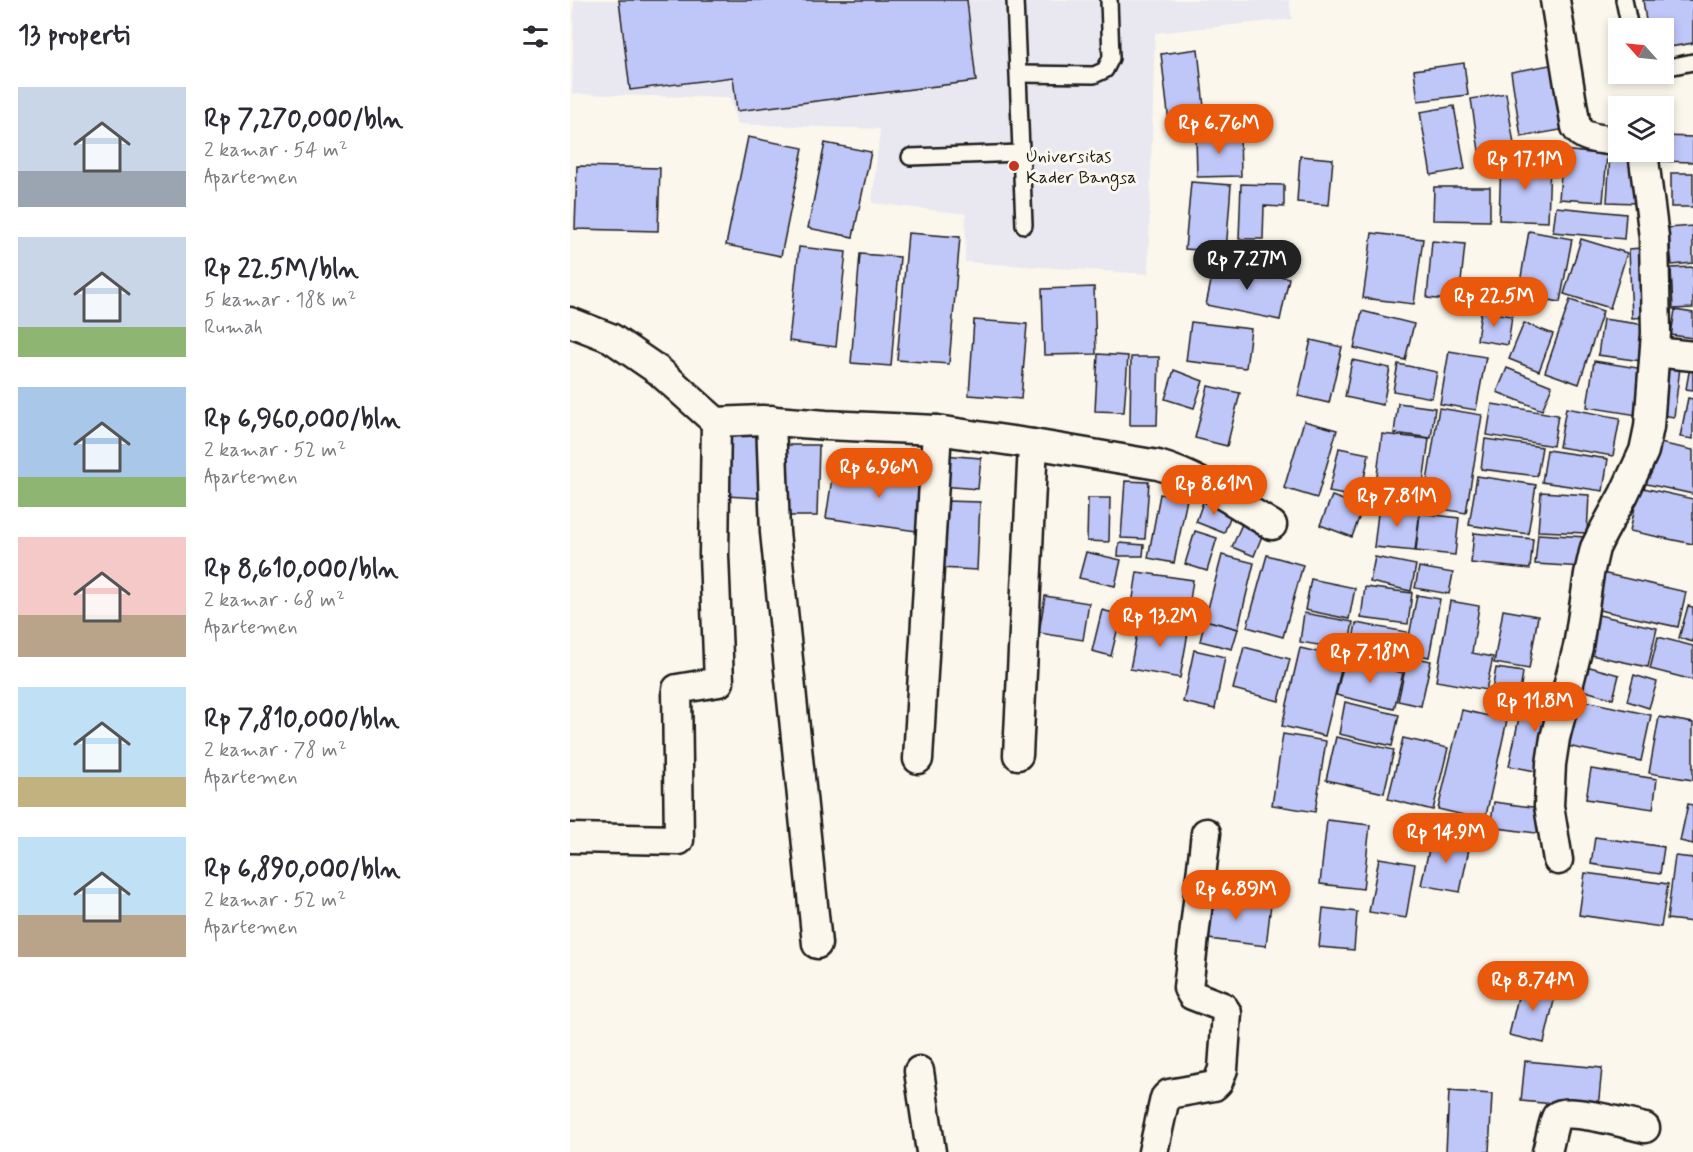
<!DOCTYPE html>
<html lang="id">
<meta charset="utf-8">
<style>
:root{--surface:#fff;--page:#f7f7f7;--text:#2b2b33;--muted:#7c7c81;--accent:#ea580c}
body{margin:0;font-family:Mynerve,sans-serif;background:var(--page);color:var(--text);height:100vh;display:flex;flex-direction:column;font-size:22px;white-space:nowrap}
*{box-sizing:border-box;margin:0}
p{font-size:20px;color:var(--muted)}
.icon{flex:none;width:33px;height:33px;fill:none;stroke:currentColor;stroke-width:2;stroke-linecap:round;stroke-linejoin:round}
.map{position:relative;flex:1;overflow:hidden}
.drawer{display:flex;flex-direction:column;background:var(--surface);width:570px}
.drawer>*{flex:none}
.needle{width:39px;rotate:297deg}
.fabs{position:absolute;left:1038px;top:18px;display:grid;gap:12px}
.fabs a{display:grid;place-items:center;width:66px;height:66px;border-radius:0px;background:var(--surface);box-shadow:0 3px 9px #0003;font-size:30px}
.price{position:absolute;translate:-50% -51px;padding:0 14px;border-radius:21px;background:var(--accent);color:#fff;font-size:20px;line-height:39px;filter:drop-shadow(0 2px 3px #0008)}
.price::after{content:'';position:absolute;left:50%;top:36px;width:18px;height:14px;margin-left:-9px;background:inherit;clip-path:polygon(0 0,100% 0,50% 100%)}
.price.active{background:#222;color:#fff}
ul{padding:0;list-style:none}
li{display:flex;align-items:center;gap:18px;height:150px;padding:0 18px}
li span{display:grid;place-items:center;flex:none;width:168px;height:120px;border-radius:0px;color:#555}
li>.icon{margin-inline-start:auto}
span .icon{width:72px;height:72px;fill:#fffc;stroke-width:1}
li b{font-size:26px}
h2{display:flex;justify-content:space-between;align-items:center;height:72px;padding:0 18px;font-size:26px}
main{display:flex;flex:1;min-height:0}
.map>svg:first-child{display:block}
.built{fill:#e9e8f0}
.building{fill:#bfc6f8;stroke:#1c1c1c;stroke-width:1.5}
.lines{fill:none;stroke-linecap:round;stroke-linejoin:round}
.lane-casing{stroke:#1c1c1c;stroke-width:20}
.street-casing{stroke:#1c1c1c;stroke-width:33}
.lane{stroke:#fbf7ec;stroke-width:15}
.street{stroke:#fbf7ec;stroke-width:28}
.poi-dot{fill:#c8321e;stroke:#fbf7ec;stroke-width:2}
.labels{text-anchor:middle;stroke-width:6;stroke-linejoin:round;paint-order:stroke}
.poi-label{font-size:18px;fill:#1c1c1c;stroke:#fbf7ec;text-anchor:start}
</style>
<main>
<section class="drawer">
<h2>13 properti<svg class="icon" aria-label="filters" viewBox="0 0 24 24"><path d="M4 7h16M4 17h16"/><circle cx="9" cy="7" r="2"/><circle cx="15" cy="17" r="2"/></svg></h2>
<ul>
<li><span style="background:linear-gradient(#c9d6e8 70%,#9aa5b1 0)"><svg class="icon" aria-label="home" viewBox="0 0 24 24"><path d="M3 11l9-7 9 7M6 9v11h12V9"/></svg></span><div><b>Rp 7,270,000/bln</b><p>2 kamar · 54 m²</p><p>Apartemen</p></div></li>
<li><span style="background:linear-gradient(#c9d6e8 75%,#8fb573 0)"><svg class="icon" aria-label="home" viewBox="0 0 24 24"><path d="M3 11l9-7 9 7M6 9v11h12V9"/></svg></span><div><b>Rp 22.5M/bln</b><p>5 kamar · 188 m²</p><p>Rumah</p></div></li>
<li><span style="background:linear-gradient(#a9c7e8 75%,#8fb573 0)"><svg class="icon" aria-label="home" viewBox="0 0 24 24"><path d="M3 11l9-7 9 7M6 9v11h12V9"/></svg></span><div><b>Rp 6,960,000/bln</b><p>2 kamar · 52 m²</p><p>Apartemen</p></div></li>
<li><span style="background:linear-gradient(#f6c9c9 65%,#b9a48a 0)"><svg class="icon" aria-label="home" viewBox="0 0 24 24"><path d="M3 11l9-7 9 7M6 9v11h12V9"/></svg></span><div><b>Rp 8,610,000/bln</b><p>2 kamar · 68 m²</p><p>Apartemen</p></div></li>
<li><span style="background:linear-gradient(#bfe0f5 75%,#c2b280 0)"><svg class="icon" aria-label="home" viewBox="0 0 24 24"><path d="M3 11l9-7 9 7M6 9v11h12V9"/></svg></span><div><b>Rp 7,810,000/bln</b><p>2 kamar · 78 m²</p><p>Apartemen</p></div></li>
<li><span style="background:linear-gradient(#bfe0f5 65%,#b9a48a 0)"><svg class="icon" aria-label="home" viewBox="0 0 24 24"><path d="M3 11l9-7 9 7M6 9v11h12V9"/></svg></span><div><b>Rp 6,890,000/bln</b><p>2 kamar · 52 m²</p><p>Apartemen</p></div></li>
</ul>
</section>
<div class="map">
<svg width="1123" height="1152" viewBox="0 0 1123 1152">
<rect width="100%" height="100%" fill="#fbf7ec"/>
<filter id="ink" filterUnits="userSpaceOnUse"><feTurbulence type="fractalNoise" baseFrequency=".0167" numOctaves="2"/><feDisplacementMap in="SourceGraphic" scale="12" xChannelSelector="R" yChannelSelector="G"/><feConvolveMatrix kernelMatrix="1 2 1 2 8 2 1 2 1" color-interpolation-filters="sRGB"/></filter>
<g filter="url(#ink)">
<path class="built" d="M4,0H719L722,19L585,33L578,274L395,262L396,214L302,203L310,129L167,124L160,98L2,94Z"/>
<g class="building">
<path d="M49,0H397L406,81L167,111L163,77L60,90Z"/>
<path d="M1073,0H1123V43L1094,48V28H1077Z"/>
<path d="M628,49L635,117L599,122L591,54Z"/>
<path d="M894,63L898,95L848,101L844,70Z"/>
<path d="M985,64L996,129L951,137L941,72Z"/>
<path d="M936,93L945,151L910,157L901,99Z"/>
<path d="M884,106L895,169L861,175L850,112Z"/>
<path d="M670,133L671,176L627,177L626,135Z"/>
<path d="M1094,136L1123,137V162L1087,161V152H1094Z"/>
<path d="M178,137L233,148L211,256L156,245Z"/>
<path d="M255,143L301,152L283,237L238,228Z"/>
<path d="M993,150L1037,155L1033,202L989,199Z"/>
<path d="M1040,155L1065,156L1066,203L1037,202Z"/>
<path d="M730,156L763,159L759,205L727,202Z"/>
<path d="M931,160L980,162L978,222L929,220Z"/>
<path d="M7,166L90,168L88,231L5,229Z"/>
<rect x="1101" y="173" width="22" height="34"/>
<path d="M621,182L661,185L656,252L615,249Z"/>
<path d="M671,184L714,185V207L694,206L693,239H669Z"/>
<path d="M864,187H920V221L863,220Z"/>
<path d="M986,207L1056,214L1054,239L983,232Z"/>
<path d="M1123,226V263L1102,265L1098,228Z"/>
<path d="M959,231L1002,239L990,302L948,294Z"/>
<path d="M338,233L390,237L379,364L327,360Z"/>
<path d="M802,233L853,239L844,304L793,298Z"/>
<path d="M1011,239L1057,253L1040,308L994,294Z"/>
<path d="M862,241L895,244L889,301L857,298Z"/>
<path d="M229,247L276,252L266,347L219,341Z"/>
<path d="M1083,247L1080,317L1062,318L1059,249Z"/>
<path d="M290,254L330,257L321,366L281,363Z"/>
<path d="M645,262L719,278L710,320L636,305Z"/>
<path d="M1123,267V308L1103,309L1101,268Z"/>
<path d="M524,287L526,354L474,355L472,289Z"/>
<path d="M1000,300L1033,311L1009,384L975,372Z"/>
<path d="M1105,310L1123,313V338L1101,335Z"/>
<path d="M792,311L844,324L835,360L784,348Z"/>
<path d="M911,311L942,316L938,345L907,340Z"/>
<path d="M1033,319L1076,325L1071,361L1028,355Z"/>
<path d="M404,320L457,324L451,399L399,395Z"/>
<path d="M621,322L681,329L676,368L616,361Z"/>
<path d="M954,323L983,334L969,371L939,359Z"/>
<path d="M741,340L772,347L759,403L728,396Z"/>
<path d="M879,351L916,357L906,410L870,404Z"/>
<path d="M528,354L558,356L554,412L525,411Z"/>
<path d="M561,357H589L587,425H560Z"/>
<path d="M1091,357L1111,359L1104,417L1085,414Z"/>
<path d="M782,360L820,368L813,405L775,397Z"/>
<path d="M1024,361L1074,369L1067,415L1017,407Z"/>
<path d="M1121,361H1123V390L1116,389Z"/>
<path d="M828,364L867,372L862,398L823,391Z"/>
<path d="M937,368L982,386L972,410L927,392Z"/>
<path d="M604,370L633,381L624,408L595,399Z"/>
<path d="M638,386L670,393L657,446L625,438Z"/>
<path d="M1118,398L1123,399V439L1110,437Z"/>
<path d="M828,403L865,408L861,438L824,433Z"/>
<path d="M922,404L988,415L983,446L917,435Z"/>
<path d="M869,408L912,415L896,513L853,506Z"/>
<path d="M996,408L1050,418L1043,456L989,447Z"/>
<path d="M734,421L767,430L747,498L714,488Z"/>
<path d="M162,426L196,428L190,498L156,496Z"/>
<path d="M812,434L859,439L850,505L804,500Z"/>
<path d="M915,439L972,447L967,476L911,469Z"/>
<path d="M1080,441L1123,450V494L1072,483Z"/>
<path d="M210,445H249L247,516H209Z"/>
<path d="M769,448L799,454L790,498L759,492Z"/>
<path d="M977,450L1038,459L1033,491L972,482Z"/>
<path d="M373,455L411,458L408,489L371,486Z"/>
<path d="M264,465L362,480L353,532L256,518Z"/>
<path d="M907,476L966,485L958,534L899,525Z"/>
<path d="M555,481L579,482L575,539L551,538Z"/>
<path d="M1069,487L1123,499V544L1060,531Z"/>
<path d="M971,492L1019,495L1017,533L968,531Z"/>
<path d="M590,494L617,499L604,563L578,558Z"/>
<path d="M762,496L793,507L782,537L750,525Z"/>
<path d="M518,498H540L539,542L517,541Z"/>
<path d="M634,499L663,510L654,533L626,522Z"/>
<path d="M374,501L410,502L407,570L370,568Z"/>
<path d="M809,505L850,509L845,551L804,547Z"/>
<path d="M850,513L889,518L885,555L846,551Z"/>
<path d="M675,517L696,526L684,556L662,547Z"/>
<path d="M625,531L647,538L637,571L615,564Z"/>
<path d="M904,533L963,539L960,569L901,563Z"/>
<path d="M968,534L1016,537L1014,567L965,564Z"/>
<path d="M549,543L574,545L573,556H548Z"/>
<path d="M516,552L551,560L545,586L509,578Z"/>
<path d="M652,555L684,563L668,629L635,620Z"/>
<path d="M697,555L733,565L713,637L677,627Z"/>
<path d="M805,557L846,565L841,591L800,582Z"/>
<path d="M849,567L883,573L879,594L845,588Z"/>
<path d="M567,572L623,580L618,614L562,605Z"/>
<path d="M1032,573L1116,592L1108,627L1024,609Z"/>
<path d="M741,579L785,588L779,619L735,610Z"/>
<path d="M795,587L842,593L838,624L791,618Z"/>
<path d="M847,595L870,599L859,657L836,652Z"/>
<path d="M475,596L519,603L513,640L469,633Z"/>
<path d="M880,601L909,606L902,653L923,657L916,690L866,681Z"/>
<path d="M1118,606L1123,607V642L1109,638Z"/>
<path d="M532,610L551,615L541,656L522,651Z"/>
<path d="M933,610L968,616L959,669L924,663Z"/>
<path d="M734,613L783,622L778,650L730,642Z"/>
<path d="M1024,614L1087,628L1078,667L1016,654Z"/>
<path d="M570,618L619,627L610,678L560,669Z"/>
<path d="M635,620L668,629L662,649L630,641Z"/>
<path d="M786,623L837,632L830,665L780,656Z"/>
<path d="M1088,637L1123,646V680L1080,669Z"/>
<path d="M674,647L720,659L709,701L663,689Z"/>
<path d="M730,648L774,658L755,736L712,726Z"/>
<path d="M624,650L655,657L645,709L613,702Z"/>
<path d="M838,656L861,661L851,706L828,701Z"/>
<path d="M775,659L833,673L824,709L766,695Z"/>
<path d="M1009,664L1049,675L1043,699L1002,687Z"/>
<path d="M926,668L953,672L948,706L920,702Z"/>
<path d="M1064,675L1087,682L1079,708L1057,701Z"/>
<path d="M954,693L990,701L976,773L939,766Z"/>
<path d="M1001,698L1081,715L1071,761L992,745Z"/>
<path d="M775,702L829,715L822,746L769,734Z"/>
<path d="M892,710L937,720L915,820L868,809Z"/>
<path d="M1089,717L1123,723V780L1079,773Z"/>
<path d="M713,734L756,741L745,812L702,805Z"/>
<path d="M766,737L824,750L814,793L756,780Z"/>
<path d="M833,738L878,748L863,810L818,799Z"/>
<path d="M1021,769L1087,779L1083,809L1016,799Z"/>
<path d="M924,802L977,809L973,834L920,827Z"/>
<path d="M1118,804L1123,805V844L1110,841Z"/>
<path d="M757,820L800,825L793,889L750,884Z"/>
<path d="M862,836L900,844L890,892L851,885Z"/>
<path d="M1025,837L1094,847L1090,874L1021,864Z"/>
<path d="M1105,856L1123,858V922L1097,919Z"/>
<path d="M809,858L845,864L836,918L799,912Z"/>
<path d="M1015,873L1098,884L1091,927L1009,915Z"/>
<path d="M635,896L701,904L696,946L630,938Z"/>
<path d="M753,908L787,912L784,950L749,947Z"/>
<path d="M952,980L987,988L974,1043L939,1035Z"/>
<path d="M955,1061L1032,1068L1028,1108L951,1101Z"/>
<path d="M879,1091L922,1094L919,1152H876Z"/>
</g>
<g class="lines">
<defs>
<g id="lane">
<path d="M445,0L454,225"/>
<path d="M1054,0L1060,28"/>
<path d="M1094,68L1123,62"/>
<path d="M449,74L524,75L535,70L541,58L539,0"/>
<path d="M340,157L451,153"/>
</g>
<g id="street">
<path d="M985,0L1006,127C1013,140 1035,139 1048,141"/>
<path d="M0,322L41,338L89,371L146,422L144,555L149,682L107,689L109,840L0,838"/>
<path d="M1085,352L1123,356"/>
<path d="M201,420L205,532L247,944"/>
<path d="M146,422L192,420L256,425L367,430L463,444L448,755"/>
<path d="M463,444L588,465C630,477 665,503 702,525"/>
<path d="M348,759L367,430"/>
<path d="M988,860L979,806L981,764L985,738L1008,647L1019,574L1025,548L1032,534L1054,494L1074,451L1079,427L1086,333L1084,237L1073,152"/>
<path d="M349,1071L361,1152"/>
<path d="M583,1152L595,1098L599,1094L644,1086L648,1082L653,1069L657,1013L653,1007L622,995L618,988L636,833"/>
<path d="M977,1152C979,1145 984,1119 987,1116C998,1107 1061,1125 1075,1128"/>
</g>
</defs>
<use href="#lane" class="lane-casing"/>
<use href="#street" class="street-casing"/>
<use href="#lane" class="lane"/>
<use href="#street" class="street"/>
</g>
</g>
<circle class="poi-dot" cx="444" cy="166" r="6"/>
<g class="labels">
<g class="poi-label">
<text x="456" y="162">Universitas<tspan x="456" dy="21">Kader Bangsa</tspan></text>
</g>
</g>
</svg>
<div class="fabs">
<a><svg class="needle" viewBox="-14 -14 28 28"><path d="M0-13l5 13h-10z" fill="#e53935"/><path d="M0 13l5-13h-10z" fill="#7c7c81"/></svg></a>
<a><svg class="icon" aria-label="layers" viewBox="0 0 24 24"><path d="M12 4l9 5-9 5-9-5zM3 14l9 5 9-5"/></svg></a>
</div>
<b class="price" style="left:649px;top:155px">Rp 6.76M</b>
<b class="price" style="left:955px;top:191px">Rp 17.1M</b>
<b class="price active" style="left:677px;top:291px">Rp 7.27M</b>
<b class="price" style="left:924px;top:328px">Rp 22.5M</b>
<b class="price" style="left:309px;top:499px">Rp 6.96M</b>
<b class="price" style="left:644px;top:516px">Rp 8.61M</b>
<b class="price" style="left:827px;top:528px">Rp 7.81M</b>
<b class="price" style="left:590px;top:648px">Rp 13.2M</b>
<b class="price" style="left:800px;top:684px">Rp 7.18M</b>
<b class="price" style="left:965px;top:733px">Rp 11.8M</b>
<b class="price" style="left:876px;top:864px">Rp 14.9M</b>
<b class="price" style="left:666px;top:921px">Rp 6.89M</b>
<b class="price" style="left:963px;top:1012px">Rp 8.74M</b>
</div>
</main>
